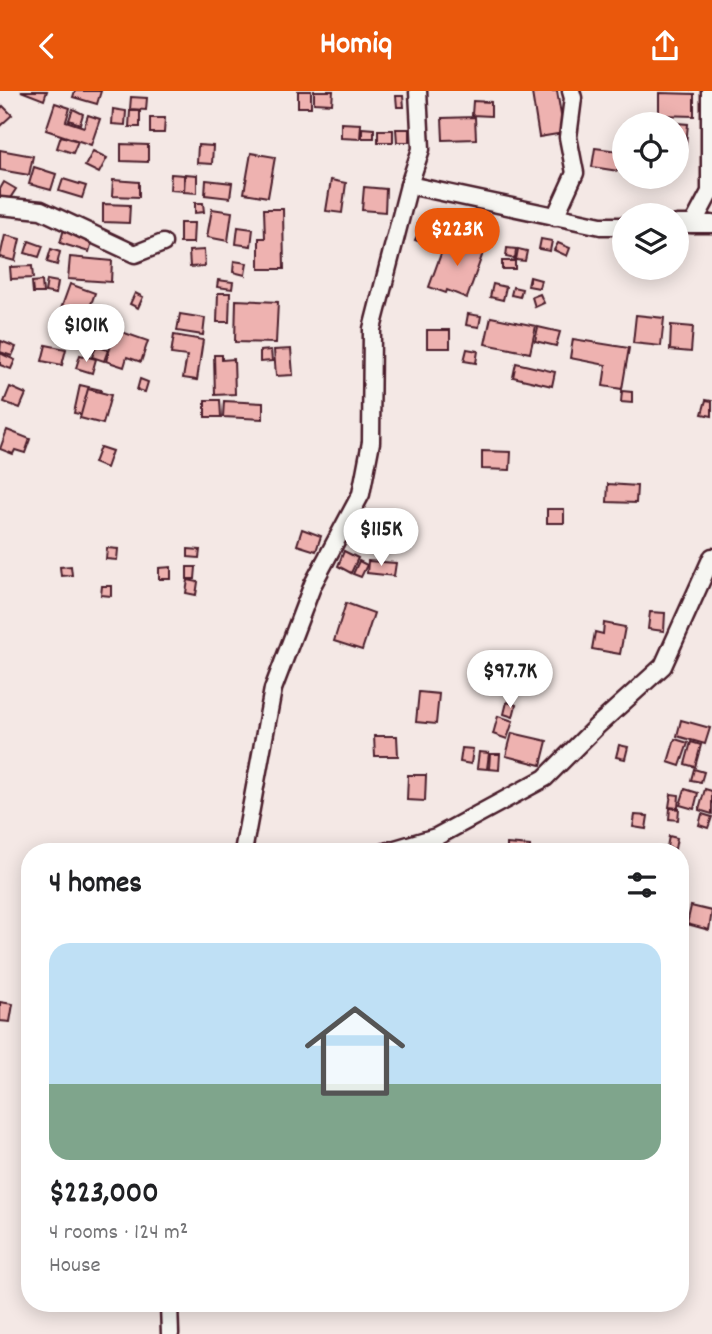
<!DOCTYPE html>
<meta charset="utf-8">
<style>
:root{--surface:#fff;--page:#f6f6f6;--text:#202124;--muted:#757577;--line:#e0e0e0;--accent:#ea580c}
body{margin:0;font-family:Dekko,sans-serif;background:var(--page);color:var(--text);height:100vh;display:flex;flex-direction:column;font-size:26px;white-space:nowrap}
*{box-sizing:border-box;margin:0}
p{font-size:23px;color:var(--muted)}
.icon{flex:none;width:38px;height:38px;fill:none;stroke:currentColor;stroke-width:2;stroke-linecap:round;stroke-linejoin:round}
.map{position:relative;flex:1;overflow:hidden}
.drawer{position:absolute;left:21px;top:752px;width:668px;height:469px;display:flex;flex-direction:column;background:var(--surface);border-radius:28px;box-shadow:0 4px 18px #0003}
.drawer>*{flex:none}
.tools{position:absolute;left:612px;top:21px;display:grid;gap:14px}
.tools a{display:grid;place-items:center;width:77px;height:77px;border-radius:50%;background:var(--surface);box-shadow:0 4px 18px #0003;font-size:35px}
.price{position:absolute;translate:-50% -60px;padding:0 16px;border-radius:24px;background:#fff;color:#222;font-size:23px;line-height:46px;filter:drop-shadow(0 2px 4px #0008)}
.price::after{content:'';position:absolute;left:50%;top:42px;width:21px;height:16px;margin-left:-10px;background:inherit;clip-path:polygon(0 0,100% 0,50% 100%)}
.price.on{background:var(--accent);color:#fff}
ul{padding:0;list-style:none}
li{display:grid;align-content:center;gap:14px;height:371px;padding:0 28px}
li+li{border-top:2px solid var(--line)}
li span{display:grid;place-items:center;height:217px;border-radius:21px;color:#555}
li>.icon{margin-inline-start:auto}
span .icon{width:126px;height:126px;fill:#fffc;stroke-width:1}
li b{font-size:30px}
h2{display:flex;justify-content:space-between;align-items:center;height:84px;padding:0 28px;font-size:30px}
header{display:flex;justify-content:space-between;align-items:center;height:91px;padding:0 28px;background:var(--accent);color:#fff;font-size:32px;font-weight:800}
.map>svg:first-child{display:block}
.building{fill:#eeb2b0;stroke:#4a1f2b;stroke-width:2}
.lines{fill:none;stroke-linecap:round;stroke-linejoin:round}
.street-casing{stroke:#4a1f2b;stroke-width:21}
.street{stroke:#f6f6f2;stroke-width:16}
</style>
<header><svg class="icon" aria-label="back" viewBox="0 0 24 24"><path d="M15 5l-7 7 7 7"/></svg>Homiq<svg class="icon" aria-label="share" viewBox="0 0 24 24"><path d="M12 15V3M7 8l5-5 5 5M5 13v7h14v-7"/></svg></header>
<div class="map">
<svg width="712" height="1243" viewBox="0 0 712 1243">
<rect width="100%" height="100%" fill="#f4e8e5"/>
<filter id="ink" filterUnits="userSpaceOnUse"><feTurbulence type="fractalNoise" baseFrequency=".0143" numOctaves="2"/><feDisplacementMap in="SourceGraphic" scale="14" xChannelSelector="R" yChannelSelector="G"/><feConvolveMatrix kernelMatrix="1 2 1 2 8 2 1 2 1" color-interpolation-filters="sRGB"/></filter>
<g filter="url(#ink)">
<g class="building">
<path d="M21,0H47L44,9Z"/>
<path d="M75,0H101L97,13L73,6Z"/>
<rect x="298" y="0" width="13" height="16"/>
<path d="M314,0H333L332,13L314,12Z"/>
<path d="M543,0H557L564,42L539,46L532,2Z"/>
<path d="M659,2L694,3V25L659,24Z"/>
<path d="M396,5H403L404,16H397Z"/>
<path d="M131,6L147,7L146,19L130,18Z"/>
<path d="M473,10L491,11V25L472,24Z"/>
<path d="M55,12L70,17L66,30L84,36L88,24L100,28L91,54L46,39Z"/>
<path d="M3,15L12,24L0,35V18Z"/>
<path d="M73,18L83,23L80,33L69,29Z"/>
<path d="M113,18L126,20L125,34L112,33Z"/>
<path d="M130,20H140V36H129Z"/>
<path d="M475,26L476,48L443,49L442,27Z"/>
<path d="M150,27H165L164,42H150Z"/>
<path d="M652,30L688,33L685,64L677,63V33H652Z"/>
<path d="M341,32L361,33L360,48L341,47Z"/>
<path d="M362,37L374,38V47H362Z"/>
<path d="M396,38H409V51H397Z"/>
<rect x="378" y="39" width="15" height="12"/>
<path d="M61,45L78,50L73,62L57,57Z"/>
<path d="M121,53L148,54V71L121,70Z"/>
<path d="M198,54L213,55L212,73L197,72Z"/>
<path d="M595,57L625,61V81L592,76Z"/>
<path d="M0,59L33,65L29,84L0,79Z"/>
<path d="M93,60L107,67L99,82L85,75Z"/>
<path d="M251,62L275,66L268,106L244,102Z"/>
<path d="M34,76L56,83L51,99L29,93Z"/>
<path d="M171,83L184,84V100L170,99Z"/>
<path d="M185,83L197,84V102L184,101Z"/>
<path d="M63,88L86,95L82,107L59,100Z"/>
<path d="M113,89L139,91V106L112,105Z"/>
<path d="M206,89L232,92L230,107L205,104Z"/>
<path d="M331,89L346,92L342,122L326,120Z"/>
<path d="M4,91L16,98L3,118L0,115V98Z"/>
<path d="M364,96L386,98L385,121L362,119Z"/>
<path d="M195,112H203L204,121L195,122Z"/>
<path d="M103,113L130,114L129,132L103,131Z"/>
<path d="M212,118L232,121L228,150L207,146Z"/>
<path d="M264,118H283L284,178H259V147H265Z"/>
<path d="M180,132H194L193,152H180Z"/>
<path d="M422,133L441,142L435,157L415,149Z"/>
<path d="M238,136L253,138L251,155L236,153Z"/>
<path d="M64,138L93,147L89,161L60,152Z"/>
<path d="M5,144L20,148L15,170L0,166Z"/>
<path d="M447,146L484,159L467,207L447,199L446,202L429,196Z"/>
<path d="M541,148L552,150L550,160L539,158Z"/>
<path d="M29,150L43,155L39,166L25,162Z"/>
<path d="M558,152L570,157L567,165L554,159Z"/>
<path d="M507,157L516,158L515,168L506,166Z"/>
<path d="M51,158L60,161L57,174L47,171Z"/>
<path d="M518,158L527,160L525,170L516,169Z"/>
<path d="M204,159L205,175L190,176L189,160Z"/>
<path d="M70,166L112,170L111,191L68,188Z"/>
<path d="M234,170L247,172L245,184L233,181Z"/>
<rect x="502" y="170" width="13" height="8"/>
<path d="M32,175L33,187L11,188L10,176Z"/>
<path d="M530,186L541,189L539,197L528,195Z"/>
<path d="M47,189L58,191L56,203L45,201Z"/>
<path d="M218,189L233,191L232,198L217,196Z"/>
<path d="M42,190L43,202H33L32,191Z"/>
<path d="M70,193L95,202L86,227L61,218Z"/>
<path d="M493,193L506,196L503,209L490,206Z"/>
<path d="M513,196L522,198L520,206L511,204Z"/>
<path d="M135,202L143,206L138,217L130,213Z"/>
<path d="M218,202H230L229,231H217Z"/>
<path d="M540,203L544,212L535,216L532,206Z"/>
<path d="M236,209L278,211L276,252L235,251Z"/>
<path d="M62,221L76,226L71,242L57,237Z"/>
<path d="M180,223L205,227L203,244L177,240Z"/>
<path d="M468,223L481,225L479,236L466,234Z"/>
<path d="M636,224L664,227L661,255L633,252Z"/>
<path d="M491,226L536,235L530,262L485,253Z"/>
<path d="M671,234L693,236L691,261L670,259Z"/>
<path d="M538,236L560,241L556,255L535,250Z"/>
<path d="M116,239L148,250L141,271L127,266L124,276L106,270Z"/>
<rect x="427" y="239" width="23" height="18"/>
<path d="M174,244L203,249L197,289L183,287L187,265L171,263Z"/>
<path d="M573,248L629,257L622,298L603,295L606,274L570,267Z"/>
<path d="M1,250L16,256L12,265L0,261Z"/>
<path d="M46,254L66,258L62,274L42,270Z"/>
<path d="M96,255L108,259L104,270L92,266Z"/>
<path d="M291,258L293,284L276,285L274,259Z"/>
<path d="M467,258L478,260L476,272L464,270Z"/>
<path d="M271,259L272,270L260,271V260Z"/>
<path d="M0,262L15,269L11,278L0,274Z"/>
<path d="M80,264L96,268L92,282L76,277Z"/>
<path d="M214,264H222V269L234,268L235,303L215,304Z"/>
<path d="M516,272L555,281L552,295L513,286Z"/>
<path d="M140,288L148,291L145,301L137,299Z"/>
<path d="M80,294L101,299L95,326L74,322Z"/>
<path d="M10,296L26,303L20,317L4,311Z"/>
<path d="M88,298L111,304L103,333L80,327Z"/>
<path d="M622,300L632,301V312L621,311Z"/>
<path d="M205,309H220L221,326H205Z"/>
<path d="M706,309L712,310V325L702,323Z"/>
<path d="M224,310L263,312V328L223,326Z"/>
<path d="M7,339L30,348L25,362L15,359L13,363L0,358Z"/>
<path d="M100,356L112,360L106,377L94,372Z"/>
<path d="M482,360L511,361L510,379L482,378Z"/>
<path d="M608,393L637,395L636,412L607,411Z"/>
<rect x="547" y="418" width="17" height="14"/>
<path d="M302,438L321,445L316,460L297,454Z"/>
<path d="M107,457L118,458L117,469L106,468Z"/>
<path d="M188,458L200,459L199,467L188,466Z"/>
<path d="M344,460L358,467L351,482L338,475Z"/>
<path d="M359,470L367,474L361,486L353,483Z"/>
<path d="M368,470L396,472L394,485L367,482Z"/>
<path d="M71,475L72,484L61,485L60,476Z"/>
<path d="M171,476V488H159V477Z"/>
<path d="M187,476H196L195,488H187Z"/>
<path d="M188,489L198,491L196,504L186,502Z"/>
<path d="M102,495H111V505L101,504Z"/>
<path d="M346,512L374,522L362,559L334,550Z"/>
<path d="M650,521L665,522L664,540L648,538Z"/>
<path d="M604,532L625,536L620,563L592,558L595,541L603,543Z"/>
<path d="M419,601L439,603L436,633L416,631Z"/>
<path d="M507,611L516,614L513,626L504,623Z"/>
<path d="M498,625L513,630L507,648L493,643Z"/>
<path d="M681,629L710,637L705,653L677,645Z"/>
<path d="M512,642L547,650L541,674L506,665Z"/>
<path d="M374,645H397L398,665H375Z"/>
<path d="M675,648L688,652L680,675L668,671Z"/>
<path d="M691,651L701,654L695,676L685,673Z"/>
<path d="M619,654L628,656L625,668L616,666Z"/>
<path d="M462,657L473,658L471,673L460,671Z"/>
<path d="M479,661L489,662L487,678L477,677Z"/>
<path d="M490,663H500L499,679L489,678Z"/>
<path d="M694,678L704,681L701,691L691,689Z"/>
<path d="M408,684H426L425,710L407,709Z"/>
<path d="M685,698L698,702L694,718L680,714Z"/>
<path d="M705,698L712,700V723L699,719Z"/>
<path d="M671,703L679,704L678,717L669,716Z"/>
<path d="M670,717L679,718L678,729L669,728Z"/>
<path d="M702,723L712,726L708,737L699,734Z"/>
<path d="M635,724L648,725L646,738L633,736Z"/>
<path d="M669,745L677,747L675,758L667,756Z"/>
<path d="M507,753L530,755V761H507Z"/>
<path d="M691,815L712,820L709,839L687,833Z"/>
<path d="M0,911L13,913L10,931L0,930Z"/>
</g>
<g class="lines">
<defs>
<g id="street">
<path d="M409,94L601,135H625"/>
<path d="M0,115L41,119L135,163L163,152"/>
<path d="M555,126L575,82L568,46L573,7L571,0"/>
<path d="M677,133H712"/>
<path d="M693,133L710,101V0"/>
<path d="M243,761L273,598L313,493L361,403L371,351L372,238L409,94L421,58L418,0"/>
<path d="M385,761L436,746L545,687L597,635L663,575L712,466"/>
<path d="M169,1213L170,1243"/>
</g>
</defs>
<use href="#street" class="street-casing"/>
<use href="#street" class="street"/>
</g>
</g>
</svg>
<div class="tools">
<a><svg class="icon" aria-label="locate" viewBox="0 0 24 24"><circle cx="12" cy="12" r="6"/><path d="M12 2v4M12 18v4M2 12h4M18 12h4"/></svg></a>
<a><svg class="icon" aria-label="layers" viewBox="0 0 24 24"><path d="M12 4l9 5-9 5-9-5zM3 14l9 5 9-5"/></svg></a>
</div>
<b class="price on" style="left:457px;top:177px">$223K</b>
<b class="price" style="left:86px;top:273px">$101K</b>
<b class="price" style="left:381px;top:477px">$115K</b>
<b class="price" style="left:510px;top:619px">$97.7K</b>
<section class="drawer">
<h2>4 homes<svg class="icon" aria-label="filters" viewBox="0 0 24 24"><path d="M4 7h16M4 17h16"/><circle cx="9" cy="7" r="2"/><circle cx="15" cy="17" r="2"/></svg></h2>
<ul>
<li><span style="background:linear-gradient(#bfe0f5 65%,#7fa58c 0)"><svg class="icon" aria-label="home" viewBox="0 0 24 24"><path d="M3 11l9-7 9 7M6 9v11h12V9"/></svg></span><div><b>$223,000</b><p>4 rooms · 124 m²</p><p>House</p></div></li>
</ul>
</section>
</div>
